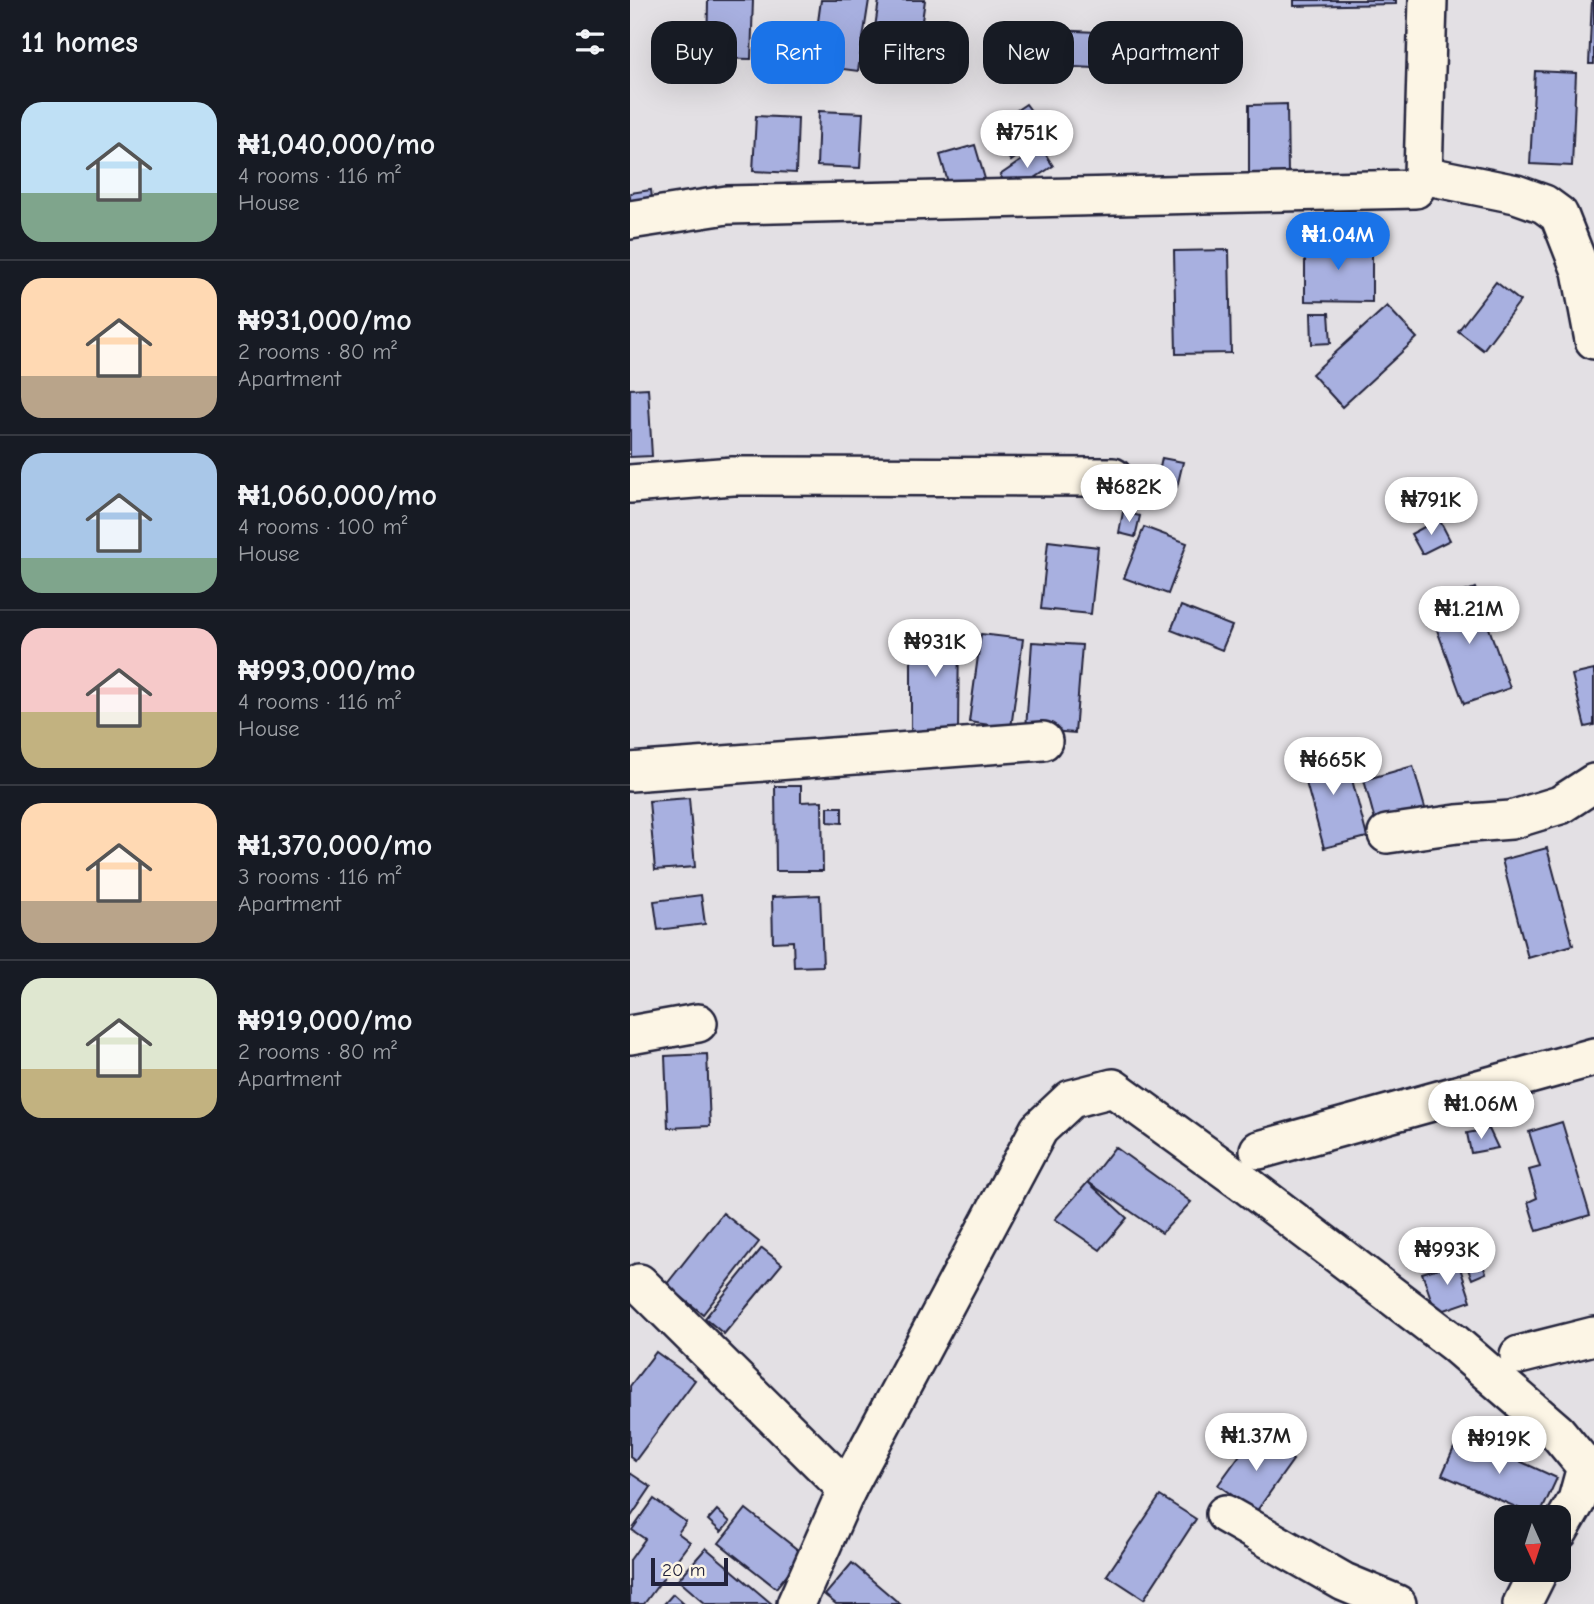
<!DOCTYPE html>
<meta charset="utf-8">
<style>
:root{--surface:#171b24;--page:#242831;--text:#f1f3f6;--muted:#9ea1a6;--line:#363941;--accent:#1a73e8}
body{margin:0;font-family:"Comic Neue",sans-serif;background:var(--page);color:var(--text);height:100vh;display:flex;flex-direction:column;font-size:26px;white-space:nowrap}
*{box-sizing:border-box;margin:0}
p{font-size:23px;color:var(--muted)}
.icon{flex:none;width:38px;height:38px;fill:none;stroke:currentColor;stroke-width:2;stroke-linecap:round;stroke-linejoin:round}
.map{position:relative;flex:1;overflow:hidden}
.drawer{display:flex;flex-direction:column;background:var(--surface);width:630px}
.drawer>*{flex:none}
.banner{position:absolute;left:21px;top:21px;width:665px;height:63px;display:flex;gap:14px}
.needle{width:46px;rotate:177deg}
.fabs{position:absolute;left:864px;top:1505px;display:grid;gap:14px}
.fabs a{display:grid;place-items:center;width:77px;height:77px;border-radius:14px;background:var(--surface);box-shadow:0 7px 28px #0002;font-size:35px}
.scale{position:absolute;left:21px;bottom:18px;width:77px;box-sizing:border-box;padding-left:7px;border:4px solid #22223b;border-top:0;font-size:19px;line-height:24px;white-space:nowrap;color:#22223b;-webkit-text-stroke:5px #fcf5e5;paint-order:stroke}
.price{position:absolute;translate:-50% -60px;padding:0 16px;border-radius:24px;background:#fff;color:#222;font-size:23px;line-height:46px;filter:drop-shadow(0 2px 4px #0008)}
.price::after{content:'';position:absolute;left:50%;top:42px;width:21px;height:16px;margin-left:-10px;background:inherit;clip-path:polygon(0 0,100% 0,50% 100%)}
.price.on{background:var(--accent);color:#fff}
ul{padding:0;list-style:none}
li{display:flex;align-items:center;gap:21px;height:175px;padding:0 21px}
li+li{border-top:2px solid var(--line)}
li span{display:grid;place-items:center;flex:none;width:196px;height:140px;border-radius:21px;color:#555}
li>.icon{margin-inline-start:auto}
span .icon{width:84px;height:84px;fill:#fffc;stroke-width:1}
li b{font-size:30px}
h2{display:flex;justify-content:space-between;align-items:center;height:84px;padding:0 21px;font-size:30px}
.chip{padding:0 24px;border-radius:21px;background:var(--surface);box-shadow:0 7px 28px #0002;font-size:24px;line-height:63px}
.chip.on{background:var(--accent);color:#fff}
main{display:flex;flex:1;min-height:0}
.map>svg:first-child{display:block}
.building{fill:#a8b0e0;stroke:#22223b;stroke-width:2}
.lines{fill:none;stroke-linecap:round;stroke-linejoin:round}
.minor-casing{stroke:#22223b;stroke-width:42}
.minor{stroke:#fcf5e5;stroke-width:37}
</style>
<main>
<section class="drawer">
<h2>11 homes<svg class="icon" aria-label="filters" viewBox="0 0 24 24"><path d="M4 7h16M4 17h16"/><circle cx="9" cy="7" r="2"/><circle cx="15" cy="17" r="2"/></svg></h2>
<ul>
<li><span style="background:linear-gradient(#bfe0f5 65%,#7fa58c 0)"><svg class="icon" aria-label="home" viewBox="0 0 24 24"><path d="M3 11l9-7 9 7M6 9v11h12V9"/></svg></span><div><b>₦1,040,000/mo</b><p>4 rooms · 116 m²</p><p>House</p></div></li>
<li><span style="background:linear-gradient(#ffd9b3 70%,#b9a48a 0)"><svg class="icon" aria-label="home" viewBox="0 0 24 24"><path d="M3 11l9-7 9 7M6 9v11h12V9"/></svg></span><div><b>₦931,000/mo</b><p>2 rooms · 80 m²</p><p>Apartment</p></div></li>
<li><span style="background:linear-gradient(#a9c7e8 75%,#7fa58c 0)"><svg class="icon" aria-label="home" viewBox="0 0 24 24"><path d="M3 11l9-7 9 7M6 9v11h12V9"/></svg></span><div><b>₦1,060,000/mo</b><p>4 rooms · 100 m²</p><p>House</p></div></li>
<li><span style="background:linear-gradient(#f6c9c9 60%,#c2b280 0)"><svg class="icon" aria-label="home" viewBox="0 0 24 24"><path d="M3 11l9-7 9 7M6 9v11h12V9"/></svg></span><div><b>₦993,000/mo</b><p>4 rooms · 116 m²</p><p>House</p></div></li>
<li><span style="background:linear-gradient(#ffd9b3 70%,#b9a48a 0)"><svg class="icon" aria-label="home" viewBox="0 0 24 24"><path d="M3 11l9-7 9 7M6 9v11h12V9"/></svg></span><div><b>₦1,370,000/mo</b><p>3 rooms · 116 m²</p><p>Apartment</p></div></li>
<li><span style="background:linear-gradient(#dfe7d0 65%,#c2b280 0)"><svg class="icon" aria-label="home" viewBox="0 0 24 24"><path d="M3 11l9-7 9 7M6 9v11h12V9"/></svg></span><div><b>₦919,000/mo</b><p>2 rooms · 80 m²</p><p>Apartment</p></div></li>
</ul>
</section>
<div class="map">
<svg width="964" height="1604" viewBox="0 0 964 1604">
<rect width="100%" height="100%" fill="#e3e0e4"/>
<filter id="ink" filterUnits="userSpaceOnUse"><feTurbulence type="fractalNoise" baseFrequency=".0143" numOctaves="2"/><feDisplacementMap in="SourceGraphic" scale="14" xChannelSelector="R" yChannelSelector="G"/><feConvolveMatrix kernelMatrix="1 2 1 2 8 2 1 2 1" color-interpolation-filters="sRGB"/></filter>
<g filter="url(#ink)">
<g class="building">
<path d="M78,0H123L121,59L77,58Z"/>
<path d="M191,0H239L228,71L182,65Z"/>
<path d="M249,0H295L284,76L239,69Z"/>
<path d="M664,0H766V4L664,6Z"/>
<path d="M962,0H964V64H959Z"/>
<path d="M423,30L533,35L532,71L421,66Z"/>
<path d="M905,71L946,73L942,166L900,164Z"/>
<path d="M396,104L418,134L381,161L358,130Z"/>
<path d="M657,104L658,175H619V105Z"/>
<path d="M189,111L233,113L230,168L187,166Z"/>
<path d="M126,116L168,118L166,173L123,171Z"/>
<path d="M345,145L355,179L320,189L310,155Z"/>
<path d="M411,147L423,166L382,193L370,175Z"/>
<path d="M21,190L23,207L0,210V193Z"/>
<path d="M675,243L742,244V302L675,301Z"/>
<path d="M599,250L601,353L546,354L544,251Z"/>
<path d="M866,282L890,301L853,350L828,331Z"/>
<path d="M757,306L787,338L712,407L682,374Z"/>
<path d="M681,313H699L701,343L682,344Z"/>
<path d="M18,388L22,456L0,457V389Z"/>
<path d="M532,458L553,462L547,487L527,482Z"/>
<path d="M493,512L510,516L505,537L489,533Z"/>
<path d="M809,519L820,540L792,554L781,534Z"/>
<path d="M514,527L557,543L538,594L494,578Z"/>
<path d="M418,541L468,547L461,614L411,609Z"/>
<path d="M845,588L880,688L834,704L798,605Z"/>
<path d="M551,606L602,626L592,650L541,630Z"/>
<path d="M281,626H329L328,732H281Z"/>
<path d="M351,634L393,639L381,728L339,722Z"/>
<path d="M402,642L452,645L445,733L396,729Z"/>
<path d="M964,670V725L955,727L942,675Z"/>
<path d="M713,745L737,837L694,848L669,757Z"/>
<path d="M783,766L797,815L747,828L734,780Z"/>
<path d="M145,786H171V802L192,801L193,871H146Z"/>
<path d="M59,798L65,867L25,870L19,801Z"/>
<path d="M198,807H212V823L198,822Z"/>
<path d="M917,848L943,945L898,958L872,860Z"/>
<path d="M71,895L75,924L28,930L24,901Z"/>
<path d="M190,895L193,966L164,967L163,941L143,942L142,897Z"/>
<path d="M77,1054L80,1126L38,1128L35,1056Z"/>
<path d="M932,1122L960,1215L907,1231L898,1202L907,1198L899,1170L910,1167L899,1132Z"/>
<path d="M859,1129L868,1148L841,1153L837,1133Z"/>
<path d="M485,1147L561,1202L532,1233L458,1182Z"/>
<path d="M458,1182L497,1218L470,1250L425,1219Z"/>
<path d="M93,1213L129,1242L73,1314L36,1285Z"/>
<path d="M132,1248L152,1264L94,1334L75,1318Z"/>
<path d="M849,1256L856,1273L842,1279L835,1262Z"/>
<path d="M828,1262L841,1301L806,1313L792,1273Z"/>
<path d="M26,1352L65,1380L5,1461L0,1457V1386Z"/>
<path d="M625,1434L663,1460L626,1512L588,1485Z"/>
<path d="M830,1434L927,1478L909,1517L812,1475Z"/>
<path d="M0,1473L21,1487L0,1518Z"/>
<path d="M530,1496L566,1519L514,1599L477,1575Z"/>
<path d="M24,1499L56,1522L48,1533L60,1542L14,1604H0V1560L15,1539L2,1530Z"/>
<path d="M116,1509L173,1554L146,1588L89,1543Z"/>
<path d="M87,1510L100,1522L91,1532L78,1520Z"/>
<path d="M76,1548L142,1604H76L48,1580Z"/>
<path d="M222,1563L270,1604H206L195,1595Z"/>
<path d="M43,1594L54,1604H34Z"/>
</g>
<g class="lines">
<defs>
<g id="minor">
<path d="M793,175L886,194L914,204L929,215L951,271L964,340"/>
<path d="M0,220L97,205L785,189L793,175L798,0"/>
<path d="M0,484L103,476L483,477"/>
<path d="M0,772L413,741"/>
<path d="M757,834L827,824L881,820L930,805L964,783"/>
<path d="M0,1035L68,1023"/>
<path d="M629,1150L964,1057"/>
<path d="M9,1283L217,1489"/>
<path d="M889,1355L964,1336"/>
<path d="M595,1514L714,1582L767,1604"/>
<path d="M166,1604L217,1489L409,1129L441,1099L483,1088L618,1186L824,1343L927,1432L956,1467L947,1500L929,1531"/>
<path d="M892,1604L909,1570"/>
</g>
</defs>
<use href="#minor" class="minor-casing"/>
<use href="#minor" class="minor"/>
</g>
</g>
</svg>
<div class="fabs">
<a><svg class="needle" viewBox="-14 -14 28 28"><path d="M0-13l5 13h-10z" fill="#e53935"/><path d="M0 13l5-13h-10z" fill="#9ea1a6"/></svg></a>
</div>
<div class="scale">20 m</div>
<b class="price" style="left:397px;top:170px">₦751K</b>
<b class="price on" style="left:708px;top:272px">₦1.04M</b>
<b class="price" style="left:499px;top:524px">₦682K</b>
<b class="price" style="left:801px;top:537px">₦791K</b>
<b class="price" style="left:839px;top:646px">₦1.21M</b>
<b class="price" style="left:305px;top:679px">₦931K</b>
<b class="price" style="left:703px;top:797px">₦665K</b>
<b class="price" style="left:851px;top:1141px">₦1.06M</b>
<b class="price" style="left:817px;top:1287px">₦993K</b>
<b class="price" style="left:626px;top:1473px">₦1.37M</b>
<b class="price" style="left:869px;top:1476px">₦919K</b>
<div class="banner">
<a class="chip">Buy</a>
<a class="chip on">Rent</a>
<a class="chip">Filters</a>
<a class="chip">New</a>
<a class="chip">Apartment</a>
</div>
</div>
</main>
